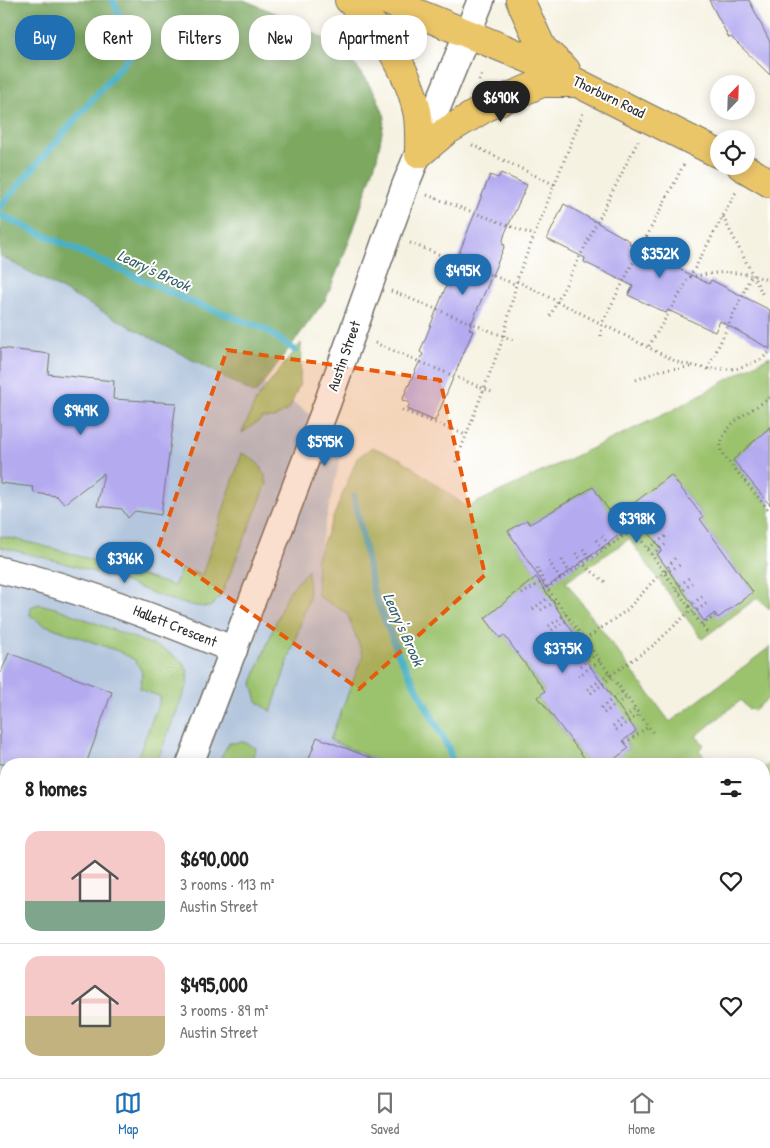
<!DOCTYPE html>
<meta charset="utf-8">
<style>
:root{--surface:#fff;--page:#f6f6f6;--text:#222;--muted:#767676;--line:#e0e0e0;--accent:#1f6fb2}
body{margin:0;font-family:"Patrick Hand",sans-serif;background:var(--page);color:var(--text);height:100vh;display:flex;flex-direction:column;font-size:19px;white-space:nowrap}
*{box-sizing:border-box;margin:0}
p{font-size:16px;color:var(--muted)}
.icon{flex:none;width:28px;height:28px;fill:none;stroke:currentColor;stroke-width:2;stroke-linecap:round;stroke-linejoin:round}
.map{position:relative;flex:1;overflow:hidden}
.details{position:absolute;left:0px;top:758px;width:770px;height:321px;display:flex;flex-direction:column;background:var(--surface);border-radius:20px 20px 0 0;box-shadow:0 2px 12px #0003}
.details>*{flex:none}
.banner{position:absolute;left:15px;top:15px;width:500px;height:45px;display:flex;gap:10px}
.needle{width:32px;rotate:23deg}
.buttons{position:absolute;left:710px;top:75px;display:grid;gap:10px}
.buttons a{display:grid;place-items:center;width:45px;height:45px;border-radius:50%;background:var(--surface);box-shadow:0 2px 12px #0003;font-size:25px}
.price{position:absolute;translate:-50% -42px;padding:0 11px;border-radius:18px;background:var(--accent);color:#fff;font-size:16px;line-height:32px;filter:drop-shadow(0 1px 2px #0008)}
.price::after{content:'';position:absolute;left:50%;top:30px;width:15px;height:11px;margin-left:-8px;background:inherit;clip-path:polygon(0 0,100% 0,50% 100%)}
.price.on{background:#222;color:#fff}
ul{padding:0;list-style:none}
li{display:flex;align-items:center;gap:15px;height:125px;padding:0 25px}
li+li{border-top:1px solid var(--line)}
li span{display:grid;place-items:center;flex:none;width:140px;height:100px;border-radius:15px;color:#555}
li>.icon{margin-inline-start:auto}
span .icon{width:60px;height:60px;fill:#fffc;stroke-width:1}
li b{font-size:21px}
h2{display:flex;justify-content:space-between;align-items:center;height:60px;padding:0 25px;font-size:21px}
.chip{padding:0 18px;border-radius:20px;background:var(--surface);box-shadow:0 2px 12px #0003;font-size:18px;line-height:45px}
.chip.on{background:var(--accent);color:#fff}
.dock{display:flex;justify-content:space-around;align-items:center;height:70px;border-top:1px solid var(--line);background:var(--surface);font-size:14px;color:var(--muted)}
.dock a{display:grid;justify-items:center;gap:2px}
.dock .on{color:var(--accent)}
.map>svg:first-child{display:block}
.industrial{fill:#b4c6dd}
.green{fill:#9bc26d;stroke:#63764c;fill-rule:evenodd}
.forest{fill:#7ca860;stroke:#546a46}
.lines{fill:none;stroke-linecap:round;stroke-linejoin:round}
.stream{stroke:#47b0c6;stroke-width:7}
.building{fill:#b4aaf0}
.minor-casing{stroke:#72716b;stroke-width:29}
.major-casing{stroke:#72716b;stroke-width:30}
.path{stroke:#72716b;stroke-width:3;stroke-dasharray:1 4;stroke-linecap:butt}
.minor{stroke:#fff;stroke-width:26}
.major{stroke:#ebc669;stroke-width:28}
.marked{fill:#e8590c;fill-opacity:0.2;stroke:#e8590c;stroke-width:4;stroke-dasharray:10 6;stroke-linejoin:round}
.labels{text-anchor:middle;stroke-width:4;stroke-linejoin:round;paint-order:stroke}
.street-label{font-size:15px;fill:#2b2b2b;stroke:#fff}
.water-label{font-size:16px;font-style:italic;fill:#366069;stroke:#fff}
</style>
<div class="map">
<svg width="770" height="1078" viewBox="0 0 770 1078">
<rect width="100%" height="100%" fill="#fff"/>
<filter id="ink" filterUnits="userSpaceOnUse"><feTurbulence type="fractalNoise" baseFrequency=".02" numOctaves="2"/><feDisplacementMap in="SourceGraphic" scale="10" xChannelSelector="R" yChannelSelector="G"/><feConvolveMatrix kernelMatrix="1 2 1 2 8 2 1 2 1" color-interpolation-filters="sRGB"/></filter>
<filter id="wash" filterUnits="userSpaceOnUse"><feTurbulence type="fractalNoise" baseFrequency=".0096" numOctaves="4" result="noise"/><feDisplacementMap in="SourceGraphic" scale="20" xChannelSelector="R" yChannelSelector="G"/><feGaussianBlur stdDeviation="1.12" result="paint"/><feColorMatrix in="noise" values="0 0 0 0 0 0 0 0 0 0 0 0 0 0 0 0 0 1.4 0 .05"/><feComposite in="paint" operator="in"/></filter>
<g filter="url(#wash)">
<rect width="100%" height="100%" fill="#f6f2e2"/>
<path class="industrial" d="M0,254L270,387L345,438L317,560L318,595L347,613L405,764H6V1072L469,1073L465,1078H0Z"/>
<g class="green">
<path d="M301,343L300,383L289,409L274,418H263L242,433L256,400Z"/>
<path d="M770,356V427L765,431L766,433L757,440L755,439L733,460L770,505V609L757,598L702,639L629,539L566,582L670,722L770,647V697L754,710L748,709L741,700L696,736L704,745L699,750L710,764H608L629,748L624,740L636,731L630,723L600,706L612,697L604,686L593,695L587,687L599,678L592,669L579,664L589,656L581,646L563,644L575,634L567,623L485,618L499,638L504,635L545,691L538,698L589,764H385L330,740L363,655L347,613L318,596L316,560L357,458L372,447L401,459L467,507L669,412ZM671,476L703,516L700,519L753,591L719,617L715,613L704,621L698,613L708,605L690,601L684,593L693,585L687,576L676,584L671,575L682,567L664,564L657,554L668,547L648,515L640,521L634,513ZM593,487L618,525L612,529L618,537L610,543L604,534L594,541L600,550L592,556L585,548L574,555L580,564L571,570H534L508,531L527,520L530,524Z"/>
<path d="M242,453C257,460 264,468 267,484L221,596L210,607C177,607 149,590 119,580C80,567 40,556 0,547V536C60,548 117,568 174,586L181,569L202,575Z"/>
<path d="M308,570L309,598L271,712L257,701L252,683L287,594Z"/>
<path d="M39,604L59,609L163,649L182,661L188,672L187,685L156,764H135L161,697L140,689L142,672L135,660L118,651L42,624L30,615L31,607Z"/>
<path d="M244,742L256,748L250,764H217L229,743Z"/>
<path d="M770,763V793L764,798V768Z"/>
<path d="M770,886V923L764,924V891Z"/>
<path d="M6,939V987L0,990V944Z"/>
<path d="M469,1072H538V1073L537,1078H465Z"/>
<path d="M112,1073H144V1078H117Z"/>
<path d="M369,1073H417L423,1078H375Z"/>
</g>
<path class="forest" d="M0,0H244L287,18L333,44L358,68L376,95L385,117L377,158L351,237L326,299L255,394L0,256Z"/>
<g class="lines">
<g class="stream">
<path d="M0,207L134,51L113,0"/>
<path d="M0,215L189,301L265,329L295,350"/>
<path d="M354,496L374,594L399,655L448,747L453,764"/>
<path d="M528,1078L531,1072"/>
</g>
</g>
<g id="blocks">
<g class="building">
<path d="M709,0H749L770,42V75L731,37L729,38Z"/>
<path d="M501,173L527,185L505,233L502,244L505,245L469,329L473,331L435,421L407,409L410,403L402,400L423,354L420,352L490,175L498,178Z"/>
<path d="M564,204L630,241L629,244L709,284L711,280L770,310V349L720,321L715,332L668,310L666,313L628,295L633,286L584,262L585,258L547,239Z"/>
<path d="M0,348L50,354L48,374L114,381L113,399L176,403L161,515L135,511L128,518L122,509L97,506L104,473L64,504L57,496L34,493L33,487L0,483Z"/>
<path d="M770,427V505L733,460Z"/>
<path d="M671,475L703,517L700,519L753,592L718,618L715,613L704,621L657,554L662,551L640,520L546,588L508,531L527,520L530,524L593,487L614,518Z"/>
<path d="M536,577L589,656L585,659L636,731L623,741L629,748L608,764H589L538,697L545,691L504,635L500,638L485,618Z"/>
<path d="M9,653L112,692L86,764H0V675Z"/>
<path d="M317,737L381,762V764H307Z"/>
</g>
</g>
</g>
<g filter="url(#ink)">
<use href="#blocks" fill-opacity="0" stroke="#72716b" stroke-width="1"/>
<g class="lines">
<defs>
<g id="minor">
<path d="M0,570C81,589 157,618 234,650"/>
<path d="M190,764L327,404L405,186L481,0"/>
<path d="M0,1028L6,1024"/>
<path d="M764,1033L770,1030"/>
<path d="M721,1078L724,1072"/>
</g>
<g id="major">
<path d="M349,0C381,29 408,68 417,111C420,124 419,140 419,154"/>
<path d="M385,0L532,60L719,154"/>
<path d="M520,0L542,48L566,70"/>
<path d="M419,154L445,132L490,105L542,83H575"/>
<path d="M741,166L770,183"/>
</g>
</defs>
<use href="#minor" class="minor-casing"/>
<use href="#major" class="major-casing"/>
<g class="path">
<path d="M479,81L482,74"/>
<path d="M472,145L555,185"/>
<path d="M427,195L534,235"/>
<path d="M723,217L764,297"/>
<path d="M410,243L517,285"/>
<path d="M690,277C721,271 741,270 770,281"/>
<path d="M517,281L677,362L708,369H736L760,360L770,352"/>
<path d="M391,291L513,340"/>
<path d="M550,316L638,141"/>
<path d="M601,336L602,323L684,164"/>
<path d="M375,343L492,392"/>
<path d="M649,346L690,277L736,192"/>
<path d="M708,369L752,274"/>
<path d="M636,380L661,370L690,367"/>
<path d="M770,398C751,411 717,426 721,452L770,512"/>
<path d="M402,410L466,435"/>
<path d="M456,462L504,336L518,276L583,113"/>
<path d="M622,513L708,634"/>
<path d="M624,515L641,505"/>
<path d="M615,527L622,537"/>
<path d="M639,535L655,524"/>
<path d="M602,536L610,546"/>
<path d="M596,540L604,550"/>
<path d="M648,548L666,536"/>
<path d="M583,549L591,559"/>
<path d="M576,553L586,567L608,584"/>
<path d="M652,554L666,544"/>
<path d="M562,560L570,573"/>
<path d="M549,561L560,579"/>
<path d="M537,568L547,588L653,733"/>
<path d="M665,571L675,558"/>
<path d="M547,588L634,529L653,521"/>
<path d="M676,588L689,578"/>
<path d="M680,593L692,583"/>
<path d="M522,594L543,581"/>
<path d="M689,606L703,596"/>
<path d="M533,609L552,595"/>
<path d="M541,610L556,601"/>
<path d="M693,613L707,603"/>
<path d="M702,625L716,615"/>
<path d="M549,626L566,614"/>
<path d="M552,630L569,619"/>
<path d="M564,645L580,634"/>
<path d="M569,651L627,610L657,577L680,565"/>
<path d="M580,666L596,655"/>
<path d="M611,675L654,645L691,610"/>
<path d="M578,676L600,661"/>
<path d="M588,689L609,674"/>
<path d="M591,693L612,677"/>
<path d="M601,708L622,692"/>
<path d="M604,713L627,697"/>
<path d="M613,726L636,709"/>
<path d="M616,730L639,714"/>
<path d="M625,743L648,727"/>
<path d="M125,1072L130,1078"/>
</g>
<use href="#minor" class="minor"/>
<use href="#major" class="major"/>
</g>
</g>
<path class="marked" d="M227,350L440,380L485,575L359,689L158,548Z"/>
<g class="labels">
<g class="street-label">
<text transform="translate(609 97) rotate(26)" y="5">Thorburn Road</text>
<text transform="translate(344 356) rotate(-71)" y="5">Austin Street</text>
<text transform="translate(175 626) rotate(22)" y="5">Hallett Crescent</text>
</g>
<g class="water-label">
<text transform="translate(154 270) rotate(25)" y="6">Leary's Brook</text>
<text transform="translate(404 629) rotate(66)" y="6">Leary's Brook</text>
</g>
</g>
</svg>
<div class="buttons">
<a><svg class="needle" viewBox="-14 -14 28 28"><path d="M0-13l5 13h-10z" fill="#e53935"/><path d="M0 13l5-13h-10z" fill="#767676"/></svg></a>
<a><svg class="icon" aria-label="locate" viewBox="0 0 24 24"><circle cx="12" cy="12" r="6"/><path d="M12 2v4M12 18v4M2 12h4M18 12h4"/></svg></a>
</div>
<b class="price on" style="left:501px;top:123px">$690K</b>
<b class="price" style="left:660px;top:279px">$352K</b>
<b class="price" style="left:463px;top:296px">$495K</b>
<b class="price" style="left:81px;top:436px">$949K</b>
<b class="price" style="left:325px;top:467px">$595K</b>
<b class="price" style="left:637px;top:544px">$398K</b>
<b class="price" style="left:125px;top:584px">$396K</b>
<b class="price" style="left:563px;top:674px">$375K</b>
<div class="banner">
<a class="chip on">Buy</a>
<a class="chip">Rent</a>
<a class="chip">Filters</a>
<a class="chip">New</a>
<a class="chip">Apartment</a>
</div>
<section class="details">
<h2>8 homes<svg class="icon" aria-label="filters" viewBox="0 0 24 24"><path d="M4 7h16M4 17h16"/><circle cx="9" cy="7" r="2"/><circle cx="15" cy="17" r="2"/></svg></h2>
<ul>
<li><span style="background:linear-gradient(#f6c9c9 70%,#7fa58c 0)"><svg class="icon" aria-label="home" viewBox="0 0 24 24"><path d="M3 11l9-7 9 7M6 9v11h12V9"/></svg></span><div><b>$690,000</b><p>3 rooms · 113 m²</p><p>Austin Street</p></div><svg class="icon" aria-label="heart" viewBox="0 0 24 24"><path d="M12 20l-8-8c-3-5 5-10 8-4 3-6 11-1 8 4z"/></svg></li>
<li><span style="background:linear-gradient(#f6c9c9 60%,#c2b280 0)"><svg class="icon" aria-label="home" viewBox="0 0 24 24"><path d="M3 11l9-7 9 7M6 9v11h12V9"/></svg></span><div><b>$495,000</b><p>3 rooms · 89 m²</p><p>Austin Street</p></div><svg class="icon" aria-label="heart" viewBox="0 0 24 24"><path d="M12 20l-8-8c-3-5 5-10 8-4 3-6 11-1 8 4z"/></svg></li>
</ul>
</section>
</div>
<nav class="dock">
<a class="on"><svg class="icon" aria-label="map" viewBox="0 0 24 24"><path d="M3 6l6-2 6 2 6-2v14l-6 2-6-2-6 2zM9 4v14M15 6v14"/></svg>Map</a>
<a><svg class="icon" aria-label="saved" viewBox="0 0 24 24"><path d="M7 4h10v16l-5-4-5 4z"/></svg>Saved</a>
<a><svg class="icon" aria-label="home" viewBox="0 0 24 24"><path d="M3 11l9-7 9 7M6 9v11h12V9"/></svg>Home</a>
</nav>
